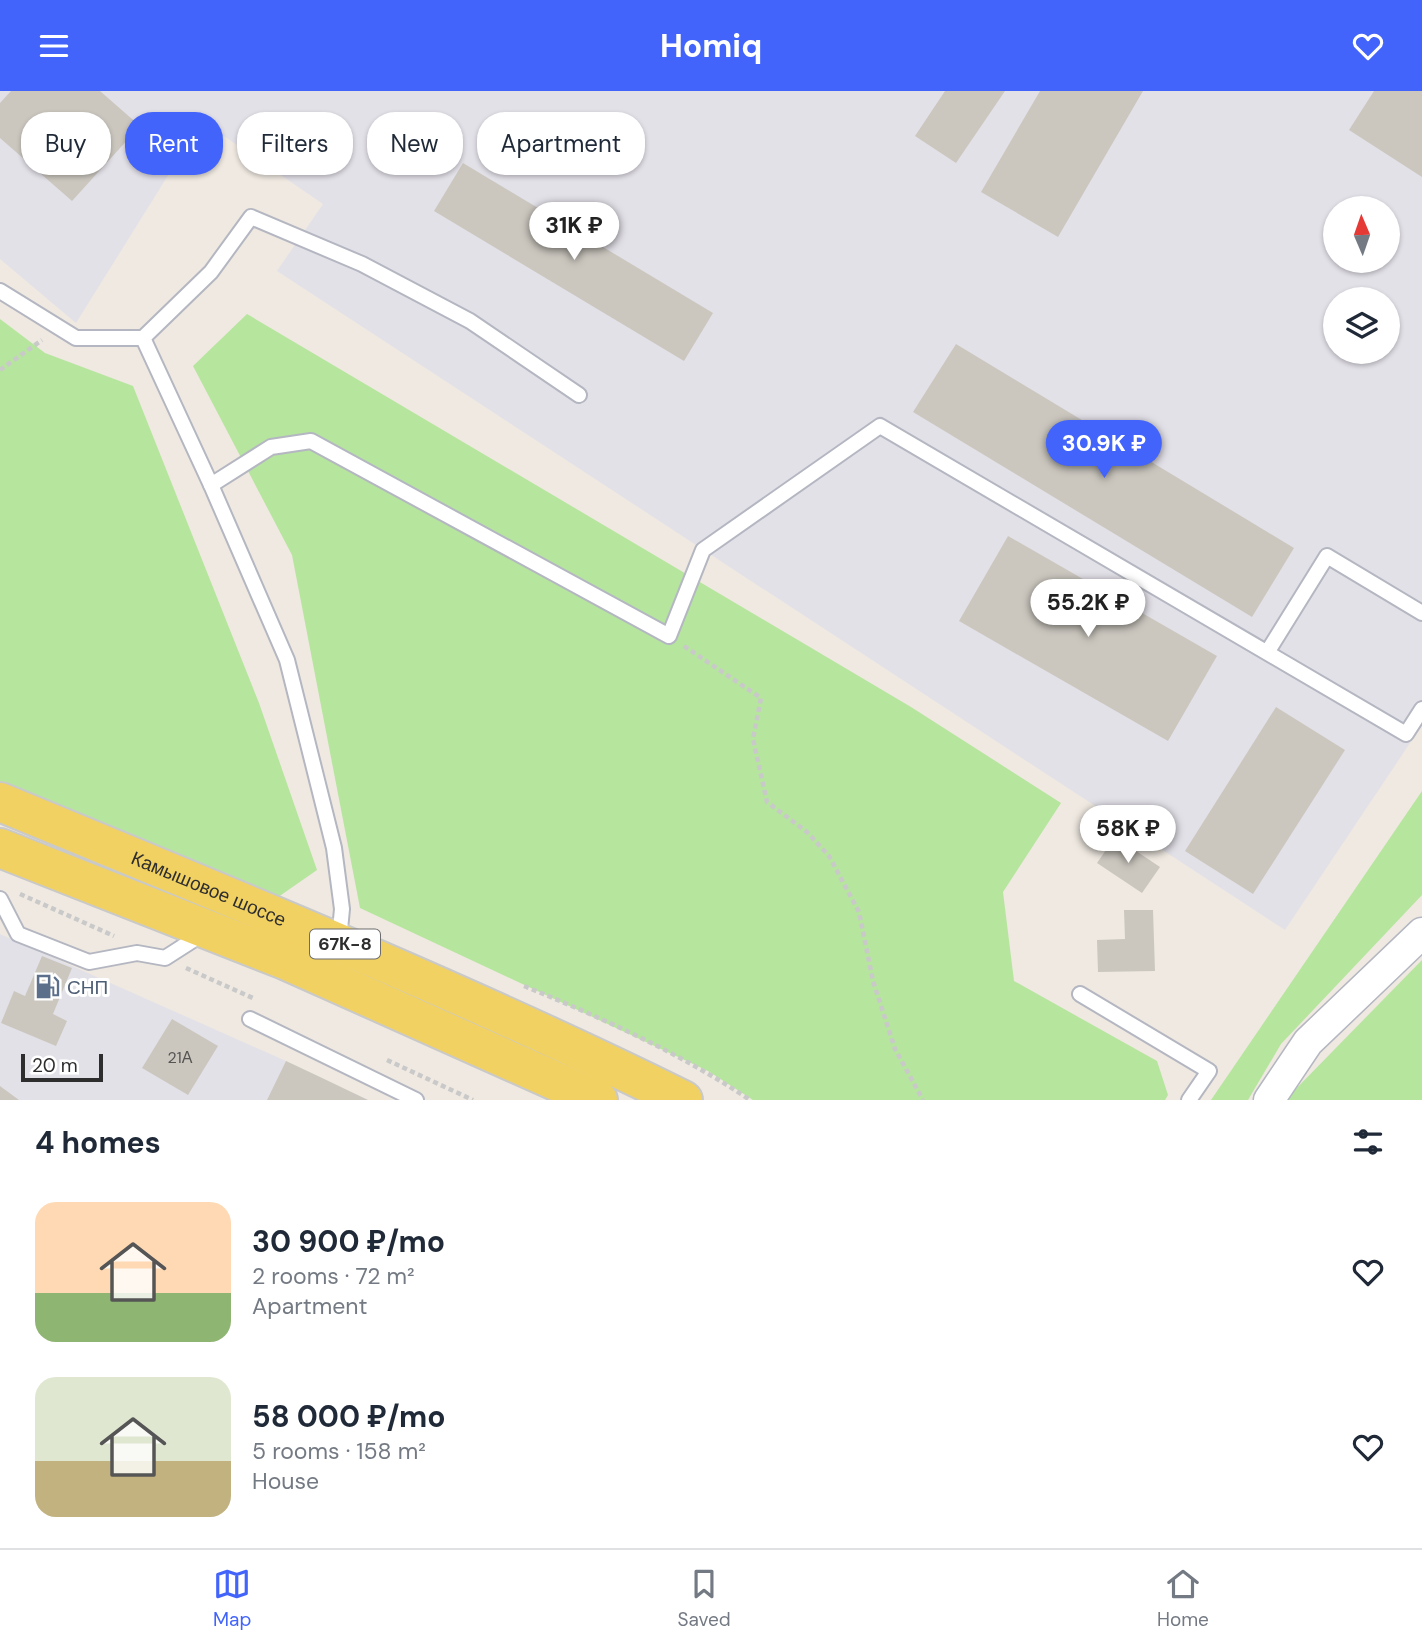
<!DOCTYPE html>
<meta charset="utf-8">
<style>
:root{--surface:#fff;--page:#f6f6f7;--text:#1f2937;--muted:#747a83;--line:#e0e1e3;--accent:#4264fb}
body{margin:0;font-family:"DM Sans",sans-serif;background:var(--page);color:var(--text);height:100vh;display:flex;flex-direction:column;font-size:26px;white-space:nowrap}
*{box-sizing:border-box;margin:0}
p{font-size:23px;color:var(--muted)}
.icon{flex:none;width:38px;height:38px;fill:none;stroke:currentColor;stroke-width:2;stroke-linecap:round;stroke-linejoin:round}
.map{position:relative;height:1009px;overflow:hidden}
.sheet{display:flex;flex-direction:column;background:var(--surface);flex:1}
.sheet>*{flex:none}
.top-card{position:absolute;left:21px;top:21px;width:700px;height:63px;display:flex;gap:14px}
.needle{width:46px;rotate:358deg}
.controls{position:absolute;left:1323px;top:105px;display:grid;gap:14px}
.controls a{display:grid;place-items:center;width:77px;height:77px;border-radius:50%;background:var(--surface);box-shadow:0 2px 5px #0004;font-size:35px}
.scale{position:absolute;left:21px;bottom:18px;width:82px;box-sizing:border-box;padding-left:7px;border:4px solid #2e2e2e;border-top:0;font-size:19px;line-height:24px;white-space:nowrap;color:#2e2e2e;-webkit-text-stroke:5px #fff;paint-order:stroke}
.price{position:absolute;translate:-50% -60px;padding:0 16px;border-radius:24px;background:#fff;color:#222;font-size:23px;line-height:46px;filter:drop-shadow(0 2px 4px #0008)}
.price::after{content:'';position:absolute;left:50%;top:42px;width:21px;height:16px;margin-left:-10px;background:inherit;clip-path:polygon(0 0,100% 0,50% 100%)}
.price.current{background:var(--accent);color:#fff}
ul{padding:0;list-style:none}
li{display:flex;align-items:center;gap:21px;height:175px;padding:0 35px}
li span{display:grid;place-items:center;flex:none;width:196px;height:140px;border-radius:21px;color:#555}
li>.icon{margin-inline-start:auto}
span .icon{width:84px;height:84px;fill:#fffc;stroke-width:1}
li b{font-size:30px}
h2{display:flex;justify-content:space-between;align-items:center;height:84px;padding:0 35px;font-size:30px}
.tag{padding:0 24px;border-radius:28px;background:var(--surface);box-shadow:0 2px 5px #0004;font-size:24px;line-height:63px}
.tag.current{background:var(--accent);color:#fff}
header{display:flex;justify-content:space-between;align-items:center;height:91px;padding:0 35px;background:var(--accent);color:#fff;font-size:32px;font-weight:700}
.tab-bar{display:flex;justify-content:space-around;align-items:center;height:98px;border-top:2px solid var(--line);background:var(--surface);font-size:19px;color:var(--muted)}
.tab-bar a{display:grid;justify-items:center;gap:4px}
.tab-bar .current{color:var(--accent)}
.map>svg:first-child{display:block}
.industrial{fill:#e3e1e8;fill-rule:evenodd}
.green{fill:#b6e59e}
.building{fill:#cbc7bf}
.lines{fill:none;stroke-linecap:round;stroke-linejoin:round}
.lane-casing{stroke:#b4b7c1;stroke-width:18}
.street-casing{stroke:#b4b7c1;stroke-width:33}
.primary-casing{stroke:#c9c9c9;stroke-width:42}
.path{stroke:#c9c9c9;stroke-width:4.5;stroke-dasharray:5 3.5;stroke-linecap:butt}
.lane{stroke:#fff;stroke-width:14}
.street{stroke:#fff;stroke-width:30}
.primary{stroke:#f2d163;stroke-width:38}
.labels{text-anchor:middle;stroke-width:6;stroke-linejoin:round;paint-order:stroke}
.number-label{font-size:16px;fill:#555452}
.shield{fill:#fff;stroke:#6d6d6d;stroke-width:2}
.shield-label{font-size:18px;font-weight:bold;fill:#2e2e2e}
.street-label{font-size:19px;fill:#2e2e2e;stroke:#fff}
.service-label{font-size:19px;fill:#4e5e75;stroke:#fff;text-anchor:start}
</style>
<header><svg class="icon" aria-label="menu" viewBox="0 0 24 24"><path d="M4 6h16M4 12h16M4 18h16"/></svg>Homiq<svg class="icon" aria-label="heart" viewBox="0 0 24 24"><path d="M12 20l-8-8c-3-5 5-10 8-4 3-6 11-1 8 4z"/></svg></header>
<div class="map">
<svg width="1422" height="1009" viewBox="0 0 1422 1009">
<rect width="100%" height="100%" fill="#efe9e1"/>
<g class="industrial">
<path d="M0,0H1422V634L1285,839L277,180L323,113L202,30L76,232L0,168ZM1335,117H1388V170H1335ZM1335,208H1388V261H1335Z"/>
<path d="M0,843L286,970L368,1009H0Z"/>
</g>
<g class="green">
<path d="M247,223L911,616L1061,712L1003,801L1014,890L1157,970L1168,1004L1165,1009H753L708,980L360,817L292,464L193,275Z"/>
<path d="M0,228L45,262L133,295L259,612L317,779L271,811L0,698Z"/>
<path d="M1422,700V804L1281,953L1248,1009H1211Z"/>
<path d="M1422,869V1009H1285Z"/>
</g>
<g class="building">
<path d="M11,0H100L140,35L72,110L0,47V12Z"/>
<path d="M945,0H1005L956,72L915,45Z"/>
<path d="M1040,0H1143L1058,146L981,101Z"/>
<path d="M1374,0H1422V86L1349,39Z"/>
<path d="M463,72L713,222L684,270L434,120Z"/>
<path d="M956,253L1294,457L1252,526L913,321Z"/>
<path d="M1008,445L1217,565L1168,650L959,530Z"/>
<path d="M1276,616L1345,659L1253,803L1185,760Z"/>
<path d="M1115,746L1160,776L1142,802L1097,772Z"/>
<path d="M1124,819H1153L1155,880L1098,881L1097,849L1125,848Z"/>
<path d="M42,865L72,877L53,923L67,930L56,955L1,932L14,900L25,905Z"/>
<path d="M172,928L218,955L188,1004L142,977Z"/>
<path d="M286,970L320,986L368,1009H267Z"/>
<path d="M0,995L19,1009H0Z"/>
</g>
<g class="lines">
<defs>
<g id="lane">
<path d="M0,200L76,247H143L211,181L251,126L362,173L470,230L579,304"/>
<path d="M143,247L211,394L287,569L334,757L342,818L339,849"/>
<path d="M211,394L271,356L311,350L669,545L703,459L880,335L1406,643L1422,618"/>
<path d="M1268,560L1327,465L1422,522"/>
<path d="M0,808L18,843L89,871L137,862L165,867L204,842"/>
<path d="M1080,903L1209,980L1189,1009"/>
<path d="M250,928L416,1009"/>
</g>
<path id="street" d="M1269,1009L1308,951L1422,842"/>
<g id="primary">
<path id="s1" d="M0,711C230,806 460,899 683,1009"/>
<path d="M0,757L285,869L598,1009"/>
</g>
</defs>
<use href="#lane" class="lane-casing"/>
<use href="#street" class="street-casing"/>
<use href="#primary" class="primary-casing"/>
<g class="path">
<path d="M0,279L42,249"/>
<path d="M684,555L761,607L753,648L767,711L807,741L829,765L859,821L873,890L895,958L923,1009"/>
<path d="M20,803L114,845"/>
<path d="M186,877L255,908"/>
<path d="M524,895C602,927 680,962 750,1009"/>
<path d="M387,969L473,1009"/>
</g>
<use href="#lane" class="lane"/>
<use href="#street" class="street"/>
<use href="#primary" class="primary"/>
</g>
<defs>
<symbol id="fuel-bare" viewBox="-9 -9 18 18"><path d="M-5.5-6h7V0h2V4h1.3V-2.5L3-4.5l.8-.8L6-3V5H2.5V1h-1V6h-7ZM-4.2-4.7v3.2H.2V-4.7Z" fill="#5c6f8a" stroke="#fff" stroke-width="2.5" paint-order="stroke"/></symbol>
</defs>
<g fill-rule="evenodd">
<use href="#fuel-bare" x="30" y="878" width="35" height="35"/>
</g>
<g class="labels">
<g class="number-label">
<text x="180" y="972">21А</text>
</g>
<rect class="shield" x="310" y="838.5" width="70" height="29" rx="5"/>
<g class="shield-label">
<text x="345" y="859">67К-8</text>
</g>
<g class="street-label">
<text dy="7" stroke="none"><textPath href="#s1" startOffset="226">Камышовое шоссе</textPath></text>
</g>
<g class="service-label">
<text x="67" y="903">СНП</text>
</g>
</g>
</svg>
<div class="controls">
<a><svg class="needle" viewBox="-14 -14 28 28"><path d="M0-13l5 13h-10z" fill="#e53935"/><path d="M0 13l5-13h-10z" fill="#747a83"/></svg></a>
<a><svg class="icon" aria-label="layers" viewBox="0 0 24 24"><path d="M12 4l9 5-9 5-9-5zM3 14l9 5 9-5"/></svg></a>
</div>
<div class="scale">20 m</div>
<b class="price" style="left:574px;top:171px">31K ₽</b>
<b class="price current" style="left:1104px;top:389px">30.9K ₽</b>
<b class="price" style="left:1088px;top:548px">55.2K ₽</b>
<b class="price" style="left:1128px;top:774px">58K ₽</b>
<div class="top-card">
<a class="tag">Buy</a>
<a class="tag current">Rent</a>
<a class="tag">Filters</a>
<a class="tag">New</a>
<a class="tag">Apartment</a>
</div>
</div>
<section class="sheet">
<h2>4 homes<svg class="icon" aria-label="filters" viewBox="0 0 24 24"><path d="M4 7h16M4 17h16"/><circle cx="9" cy="7" r="2"/><circle cx="15" cy="17" r="2"/></svg></h2>
<ul>
<li><span style="background:linear-gradient(#ffd9b3 65%,#8fb573 0)"><svg class="icon" aria-label="home" viewBox="0 0 24 24"><path d="M3 11l9-7 9 7M6 9v11h12V9"/></svg></span><div><b>30 900 ₽/mo</b><p>2 rooms · 72 m²</p><p>Apartment</p></div><svg class="icon" aria-label="heart" viewBox="0 0 24 24"><path d="M12 20l-8-8c-3-5 5-10 8-4 3-6 11-1 8 4z"/></svg></li>
<li><span style="background:linear-gradient(#dfe7d0 60%,#c2b280 0)"><svg class="icon" aria-label="home" viewBox="0 0 24 24"><path d="M3 11l9-7 9 7M6 9v11h12V9"/></svg></span><div><b>58 000 ₽/mo</b><p>5 rooms · 158 m²</p><p>House</p></div><svg class="icon" aria-label="heart" viewBox="0 0 24 24"><path d="M12 20l-8-8c-3-5 5-10 8-4 3-6 11-1 8 4z"/></svg></li>
</ul>
</section>
<nav class="tab-bar">
<a class="current"><svg class="icon" aria-label="map" viewBox="0 0 24 24"><path d="M3 6l6-2 6 2 6-2v14l-6 2-6-2-6 2zM9 4v14M15 6v14"/></svg>Map</a>
<a><svg class="icon" aria-label="saved" viewBox="0 0 24 24"><path d="M7 4h10v16l-5-4-5 4z"/></svg>Saved</a>
<a><svg class="icon" aria-label="home" viewBox="0 0 24 24"><path d="M3 11l9-7 9 7M6 9v11h12V9"/></svg>Home</a>
</nav>
